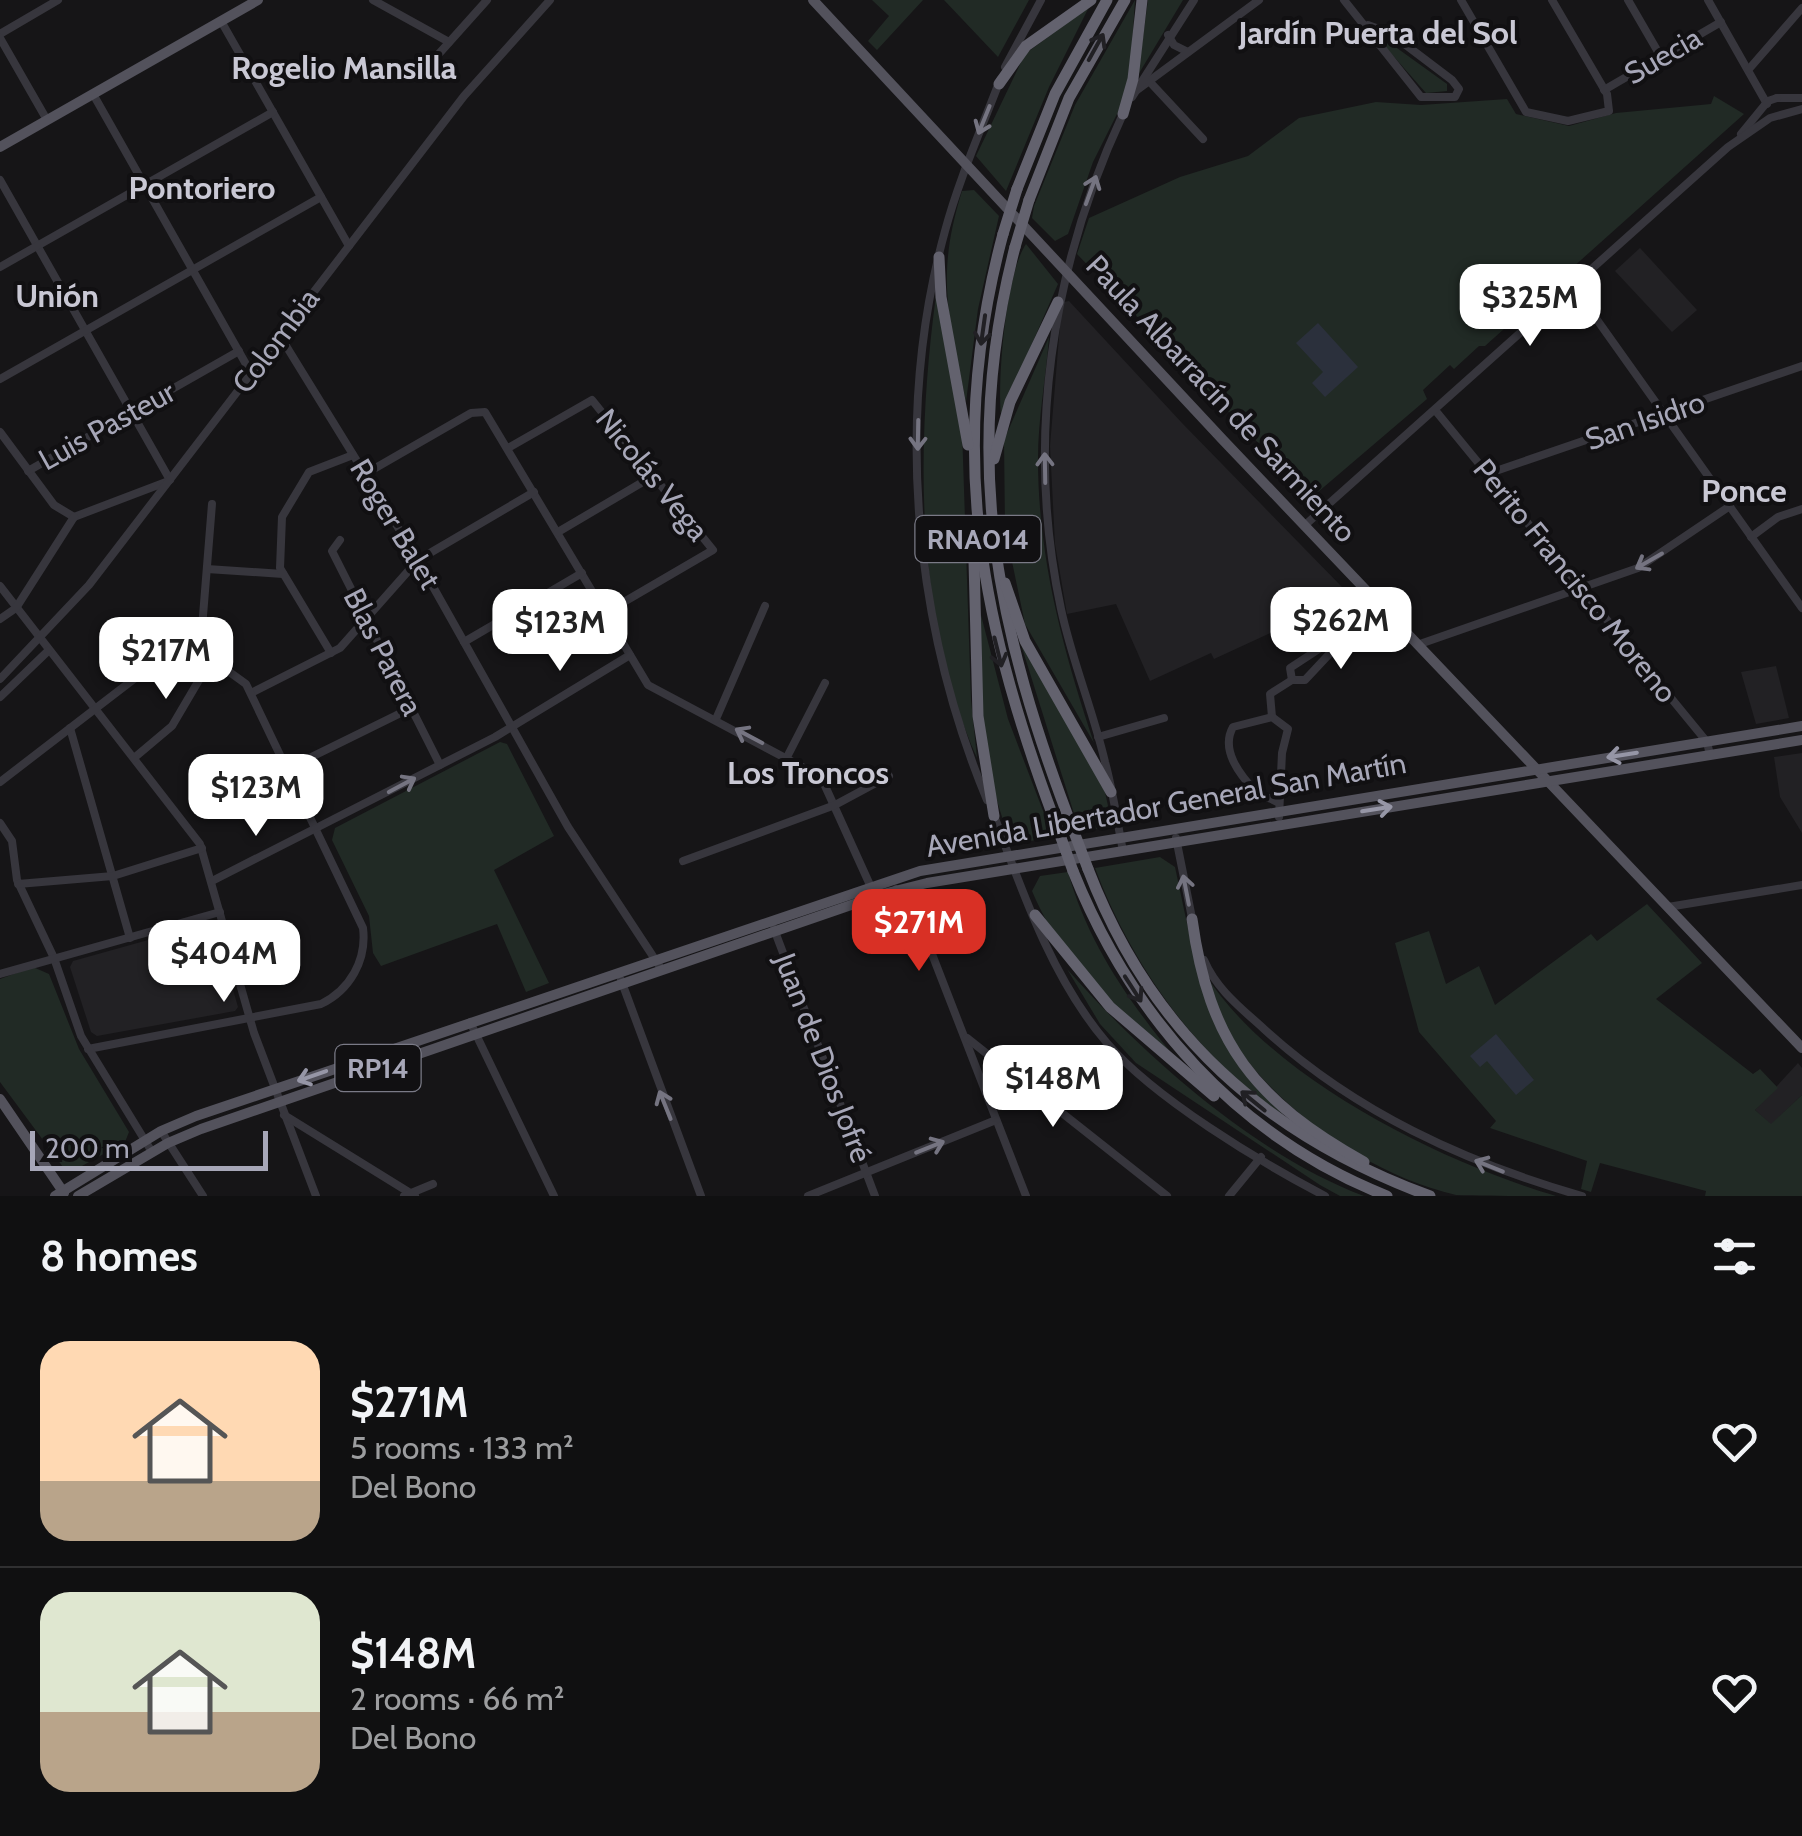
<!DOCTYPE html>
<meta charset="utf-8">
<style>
:root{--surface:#101011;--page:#1e1e1f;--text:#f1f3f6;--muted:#9c9d9f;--line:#303031;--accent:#d93025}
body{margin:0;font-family:Cabin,sans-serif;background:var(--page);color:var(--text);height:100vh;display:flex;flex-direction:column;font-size:38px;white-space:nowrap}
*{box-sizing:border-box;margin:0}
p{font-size:32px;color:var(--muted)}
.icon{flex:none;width:55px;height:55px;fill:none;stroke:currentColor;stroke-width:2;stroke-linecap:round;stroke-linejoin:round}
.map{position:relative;height:1196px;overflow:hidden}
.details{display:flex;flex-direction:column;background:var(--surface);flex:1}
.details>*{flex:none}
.scale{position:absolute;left:30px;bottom:25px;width:238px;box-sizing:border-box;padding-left:10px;border:5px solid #a7a7b8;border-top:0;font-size:28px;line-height:35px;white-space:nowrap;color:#a7a7b8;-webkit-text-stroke:8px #111012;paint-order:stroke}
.price{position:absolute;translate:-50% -85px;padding:0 22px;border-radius:20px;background:#fff;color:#222;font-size:32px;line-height:65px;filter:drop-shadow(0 2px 5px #0008)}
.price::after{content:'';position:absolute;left:50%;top:60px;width:30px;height:22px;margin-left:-15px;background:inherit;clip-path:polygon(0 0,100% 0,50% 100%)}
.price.active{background:var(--accent);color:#fff}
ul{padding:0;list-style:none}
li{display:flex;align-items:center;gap:30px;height:250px;padding:0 40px}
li+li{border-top:2px solid var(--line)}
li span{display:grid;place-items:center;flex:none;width:280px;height:200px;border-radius:30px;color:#555}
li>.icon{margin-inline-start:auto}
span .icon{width:120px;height:120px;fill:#fffc;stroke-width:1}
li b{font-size:42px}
h2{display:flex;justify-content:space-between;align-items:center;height:120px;padding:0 40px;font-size:42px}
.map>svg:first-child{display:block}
.built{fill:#222124}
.green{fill:#212a25}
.water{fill:#2b303c}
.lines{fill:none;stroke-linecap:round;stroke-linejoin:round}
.minor{stroke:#37363d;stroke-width:8}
.major{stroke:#53525c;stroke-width:10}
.highway{stroke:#63626e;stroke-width:11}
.highway-bridge{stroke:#63626e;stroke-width:11}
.oneway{stroke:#212024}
.oneway2{stroke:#757481}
.oneway3{stroke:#9696a6}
.labels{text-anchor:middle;stroke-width:8;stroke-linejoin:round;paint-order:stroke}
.shield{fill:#111012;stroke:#7a7a86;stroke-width:2.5}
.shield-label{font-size:28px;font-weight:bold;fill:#a7a7b8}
.street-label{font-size:30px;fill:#a7a7b8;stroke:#111012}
.neighbourhood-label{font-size:32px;font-weight:bold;fill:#c9c8d4;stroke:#111012}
</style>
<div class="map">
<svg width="1802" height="1196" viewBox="0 0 1802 1196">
<rect width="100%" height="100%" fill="#161517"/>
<g class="built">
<path d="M1640,248L1697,310L1672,332L1615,271Z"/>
<path d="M1069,301L1182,423L1342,587L1279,629L1214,659L1211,653L1150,681L1116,604L1067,614L1055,544L1050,446L1061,313L1064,302Z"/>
<path d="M1776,666L1789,718L1756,724L1741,672Z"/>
<path d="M1802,753V833L1780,797L1774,757Z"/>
<path d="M209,923L215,927L238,1007L235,1011L97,1036L91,1032L70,967L73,961Z"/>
<path d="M1798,1063L1802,1068V1095L1771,1125L1755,1110Z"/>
</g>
<g class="green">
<path d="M872,0H923L877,50L868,41L889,16Z"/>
<path d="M944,0H1029L998,57Z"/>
<path d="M1135,0L1130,78L1124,100L1093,162L1068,234L1055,241L1032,218L1034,206L1075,105Z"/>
<path d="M1148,0H1183L1138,75Z"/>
<path d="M1089,7L1049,87L1006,191L976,156L1025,54Z"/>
<path d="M1383,38L1447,84V91L1426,93L1381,42Z"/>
<path d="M1714,96L1744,114L1485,346H1479L1454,369L1450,365L1423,390L1427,399L1311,498L1077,254L1089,218L1180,177L1248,156L1299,118L1376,102L1421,105L1507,99L1516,114L1569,126L1616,113L1711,104Z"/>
<path d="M974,190L999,216L978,309L966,402C949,316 935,278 962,191Z"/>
<path d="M1026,244L1058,284L1001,415C997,380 1006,273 1026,244Z"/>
<path d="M936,295L962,429L971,700L977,758C914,616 916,445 936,295Z"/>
<path d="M1049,337C1046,378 1038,418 1038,459C1038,558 1063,650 1094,743L1025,624L1005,528L1004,440Z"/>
<path d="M981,615L1008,719L1053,837L1025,842L1009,836C982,768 975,687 981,615Z"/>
<path d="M1014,622L1105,792L1110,815L1100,828L1082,832L1076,820Z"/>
<path d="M500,742L507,744L554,836L494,870L549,983L526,992L497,924L381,966L373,953L369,916L332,840L335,828Z"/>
<path d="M1160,857L1175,867L1199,980L1212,1017L1286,1116C1199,1062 1130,962 1095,868Z"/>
<path d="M1068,872C1088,944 1130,1003 1177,1060C1119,1013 1061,961 1032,891L1040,876Z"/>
<path d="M1647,904L1702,963L1656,999L1753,1074L1760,1069L1778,1088L1755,1110L1771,1124L1802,1095V1196H1705L1706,1191L1600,1163L1591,1192L1581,1189L1587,1161L1490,1128L1496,1121L1419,1032L1395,943L1429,931L1446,984L1479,966L1495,1005L1591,934L1597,941Z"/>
<path d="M33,967L49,974L79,1049L129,1132L125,1142L73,1171L63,1167L0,1082V979Z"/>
<path d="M1067,969C1143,1055 1255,1155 1364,1196H1340L1320,1185L1136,1063L1100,1024Z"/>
<path d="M1205,974C1271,1078 1440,1162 1556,1196C1525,1196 1486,1196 1456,1195C1376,1177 1288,1117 1240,1051C1224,1028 1215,1000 1205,974Z"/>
</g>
<g class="water">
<path d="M1318,323L1358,367L1325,397L1312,383L1323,372L1296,343Z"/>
<path d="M1496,1034L1534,1080L1516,1095L1487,1061L1480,1067L1470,1056Z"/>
</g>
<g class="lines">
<g class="minor">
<path d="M373,0L449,42"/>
<path d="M1344,0L1421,97H1455L1459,89L1452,80L1390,33L1368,25"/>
<path d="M1461,0L1526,112L1568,121L1609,111L1607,94L1552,0"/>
<path d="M1628,0L1661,57"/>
<path d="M1708,0L1767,104"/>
<path d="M221,21L349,246"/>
<path d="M0,34L58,0"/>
<path d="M1168,35L1174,45L1188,52"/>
<path d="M0,38L47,120"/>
<path d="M1005,67L1041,0"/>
<path d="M1749,69L1802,8"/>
<path d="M419,76L487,0"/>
<path d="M1149,81L1203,139"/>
<path d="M1137,90L1259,0"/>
<path d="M1604,90L1721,22"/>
<path d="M93,94L251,373"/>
<path d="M1132,97L1194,0"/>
<path d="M1777,98H1802"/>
<path d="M1741,134L1768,101L1777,98"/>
<path d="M0,180L170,480"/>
<path d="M0,267L273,112"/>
<path d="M1573,286L1802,608"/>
<path d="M280,336L418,560L568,827L662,970"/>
<path d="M0,379L321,197"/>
<path d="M1435,410L1707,742L1710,755"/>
<path d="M0,432L54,505L74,517"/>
<path d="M508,448L592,400L713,550L605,613"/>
<path d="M28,471L239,351"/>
<path d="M365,474L471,413L485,412L648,685L821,777L870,885"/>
<path d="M1487,474L1802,366"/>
<path d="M74,517L166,482"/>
<path d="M1304,526L1728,147L1770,118L1802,109"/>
<path d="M558,532L653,476"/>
<path d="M1751,537L1778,517L1802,509"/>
<path d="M340,540L332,551L440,765"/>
<path d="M207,569L283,574"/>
<path d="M0,586L200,844L254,1033L316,1196"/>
<path d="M1373,599L1325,645L1290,668L1292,680H1305L1377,603"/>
<path d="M0,619L16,608L74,517"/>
<path d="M140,624L160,659"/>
<path d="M464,642L582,573"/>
<path d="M1417,645L1638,568L1730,506"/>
<path d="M200,653L212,504"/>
<path d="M331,653L280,568L282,517L309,472L353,455"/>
<path d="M0,679L89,585L464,96L550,0"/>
<path d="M251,693L340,648L418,560L534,492"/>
<path d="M0,697L48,651"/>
<path d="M1272,717L1270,694L1292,680"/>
<path d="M716,719L765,606"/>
<path d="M70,728L130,938"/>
<path d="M1098,737L1164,718"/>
<path d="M787,757L825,683"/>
<path d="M134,758L172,726L212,658"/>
<path d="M287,769L411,708"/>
<path d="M0,782L160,659L206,655L246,684L363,928C367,960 350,990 321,1004L88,1049"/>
<path d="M987,800C914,624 894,416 945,231C959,179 981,130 1000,80"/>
<path d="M1277,802C1270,797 1262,798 1256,792C1240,775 1220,750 1233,727L1272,717L1288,729L1282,753L1279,817"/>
<path d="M993,813C1022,891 1052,979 1107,1043C1154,1098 1260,1162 1325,1196"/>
<path d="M0,823L12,841L17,880L54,958L81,1036L152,1152"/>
<path d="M1176,838L1193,923"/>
<path d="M1123,851C1117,821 1113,791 1105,762C1093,710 1072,661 1061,609C1025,441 1051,268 1123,114"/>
<path d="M683,861L835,805L889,776"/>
<path d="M212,881L495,737L630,655"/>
<path d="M18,884L113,876L202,848"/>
<path d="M896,889L911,900L1026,1196"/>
<path d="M1668,907L1802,885"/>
<path d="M774,929L875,1196"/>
<path d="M1204,960C1217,990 1241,1008 1264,1029C1355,1112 1464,1162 1582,1196"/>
<path d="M0,974L220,912"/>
<path d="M621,980L701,1196"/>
<path d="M470,1022L554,1196"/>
<path d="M967,1038L1167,1196"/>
<path d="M284,1115L415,1196"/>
<path d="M161,1131L203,1196"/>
<path d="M404,1196L433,1184"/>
<path d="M808,1196L996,1120"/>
<path d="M1229,1196L1261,1157"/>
</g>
<g class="major">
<path d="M813,0L1223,440L1802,1048"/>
<path d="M0,147L258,0"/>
<path d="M0,1099L64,1193"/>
<path d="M55,1196L161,1131L196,1116L920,871L1802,726"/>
<path d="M78,1196L168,1143L201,1129L883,894L927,883L1802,740"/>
</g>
<g class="highway">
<path d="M999,84L1026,46L1091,0"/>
<path d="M1123,114L1133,79L1142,0"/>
<path d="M1017,189L1055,94L1107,0"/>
<path d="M1029,200L1069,98L1125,0"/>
<path d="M1003,234C944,453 982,629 1060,835"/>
<path d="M1015,247C960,459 997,633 1074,832"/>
<path d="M939,257L941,297L968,445"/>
<path d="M994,459L1010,402L1058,302"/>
<path d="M974,561L978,716L994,816"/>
<path d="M1005,583L1025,641L1111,792"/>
<path d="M1088,869C1151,1034 1267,1136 1430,1196"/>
<path d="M1073,871C1132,1018 1238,1137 1387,1196"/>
<path d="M1035,915L1110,1007L1214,1096"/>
<path d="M1192,919C1209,1043 1255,1101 1364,1162"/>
</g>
<g class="highway-bridge">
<path d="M1003,234L1017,189"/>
<path d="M1015,247L1029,200"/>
<path d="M1074,832L1088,869"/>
<path d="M1060,835L1073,871"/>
</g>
</g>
<defs><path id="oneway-shaft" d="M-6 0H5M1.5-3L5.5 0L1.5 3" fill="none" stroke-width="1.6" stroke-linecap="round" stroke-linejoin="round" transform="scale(2.5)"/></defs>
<g class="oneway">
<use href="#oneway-shaft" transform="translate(1096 47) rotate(-61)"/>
<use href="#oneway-shaft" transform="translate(983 330) rotate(98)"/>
<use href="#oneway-shaft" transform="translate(998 652) rotate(76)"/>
<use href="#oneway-shaft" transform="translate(1133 989) rotate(57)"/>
<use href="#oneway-shaft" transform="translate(1253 1101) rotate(-141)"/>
</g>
<g class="oneway2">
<use href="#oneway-shaft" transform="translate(984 120) rotate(112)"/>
<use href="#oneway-shaft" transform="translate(1091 190) rotate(-70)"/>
<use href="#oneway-shaft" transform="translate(918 435) rotate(91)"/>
<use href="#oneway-shaft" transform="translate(1045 468) rotate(-91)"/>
<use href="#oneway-shaft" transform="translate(1649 561) rotate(150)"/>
<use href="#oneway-shaft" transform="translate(749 736) rotate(-152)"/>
<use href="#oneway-shaft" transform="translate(402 785) rotate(-28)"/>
<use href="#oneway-shaft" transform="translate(1186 890) rotate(-101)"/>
<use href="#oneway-shaft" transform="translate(665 1105) rotate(-112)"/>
<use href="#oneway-shaft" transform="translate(930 1147) rotate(-22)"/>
<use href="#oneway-shaft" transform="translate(1489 1166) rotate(-158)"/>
</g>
<g class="oneway3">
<use href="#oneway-shaft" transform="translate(1622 755) rotate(171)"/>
<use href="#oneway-shaft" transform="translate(1377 809) rotate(-9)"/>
<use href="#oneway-shaft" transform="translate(312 1076) rotate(161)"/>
</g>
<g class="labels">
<g class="shield">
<rect x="915.5" y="516" width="125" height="46" rx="8"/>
<rect x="335.5" y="1045" width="85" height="46" rx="8"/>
</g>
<g class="shield-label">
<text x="978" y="549">RNA014</text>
<text x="378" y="1078">RP14</text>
</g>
<g class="street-label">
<text transform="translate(1663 56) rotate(-30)" y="10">Suecia</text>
<text transform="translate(276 341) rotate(-53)" y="10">Colombia</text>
<text transform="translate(1221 399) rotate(47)" y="10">Paula Albarracín de Sarmiento</text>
<text transform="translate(1645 421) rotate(-19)" y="10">San Isidro</text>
<text transform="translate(107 426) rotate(-29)" y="10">Luis Pasteur</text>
<text transform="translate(652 475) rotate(51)" y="10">Nicolás Vega</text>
<text transform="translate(395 524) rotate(59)" y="10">Roger Balet</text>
<text transform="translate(1575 581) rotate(51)" y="10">Perito Francisco Moreno</text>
<text transform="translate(383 652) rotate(63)" y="10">Blas Parera</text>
<text transform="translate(1166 805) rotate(-10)" y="10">Avenida Libertador General San Martín</text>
<text transform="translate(823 1058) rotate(69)" y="10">Juan de Dios Jofré</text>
</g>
<g class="neighbourhood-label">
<text x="1378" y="44">Jardín Puerta del Sol</text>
<text x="344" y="79">Rogelio Mansilla</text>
<text x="202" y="199">Pontoriero</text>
<text x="57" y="307">Unión</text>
<text x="1744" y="502">Ponce</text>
<text x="808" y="784">Los Troncos</text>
</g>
</g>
</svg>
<div class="scale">200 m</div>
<b class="price" style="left:1530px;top:349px">$325M</b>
<b class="price" style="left:1341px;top:672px">$262M</b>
<b class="price" style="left:560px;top:674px">$123M</b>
<b class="price" style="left:166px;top:702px">$217M</b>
<b class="price" style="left:256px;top:839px">$123M</b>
<b class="price active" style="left:919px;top:974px">$271M</b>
<b class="price" style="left:224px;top:1005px">$404M</b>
<b class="price" style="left:1053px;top:1130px">$148M</b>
</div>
<section class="details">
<h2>8 homes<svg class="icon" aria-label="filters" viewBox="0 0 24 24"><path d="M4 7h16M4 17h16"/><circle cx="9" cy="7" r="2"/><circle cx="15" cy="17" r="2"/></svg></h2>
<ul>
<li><span style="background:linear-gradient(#ffd9b3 70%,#b9a48a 0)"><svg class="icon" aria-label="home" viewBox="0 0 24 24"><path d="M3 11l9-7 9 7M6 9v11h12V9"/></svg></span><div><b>$271M</b><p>5 rooms · 133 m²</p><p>Del Bono</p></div><svg class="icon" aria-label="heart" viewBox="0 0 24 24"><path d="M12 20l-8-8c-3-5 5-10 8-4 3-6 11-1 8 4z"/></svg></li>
<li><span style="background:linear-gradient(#dfe7d0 60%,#b9a48a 0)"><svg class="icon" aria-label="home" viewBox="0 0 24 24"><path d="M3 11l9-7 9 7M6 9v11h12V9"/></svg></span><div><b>$148M</b><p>2 rooms · 66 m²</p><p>Del Bono</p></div><svg class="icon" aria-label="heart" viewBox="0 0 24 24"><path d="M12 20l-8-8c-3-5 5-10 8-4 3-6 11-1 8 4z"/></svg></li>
</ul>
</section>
